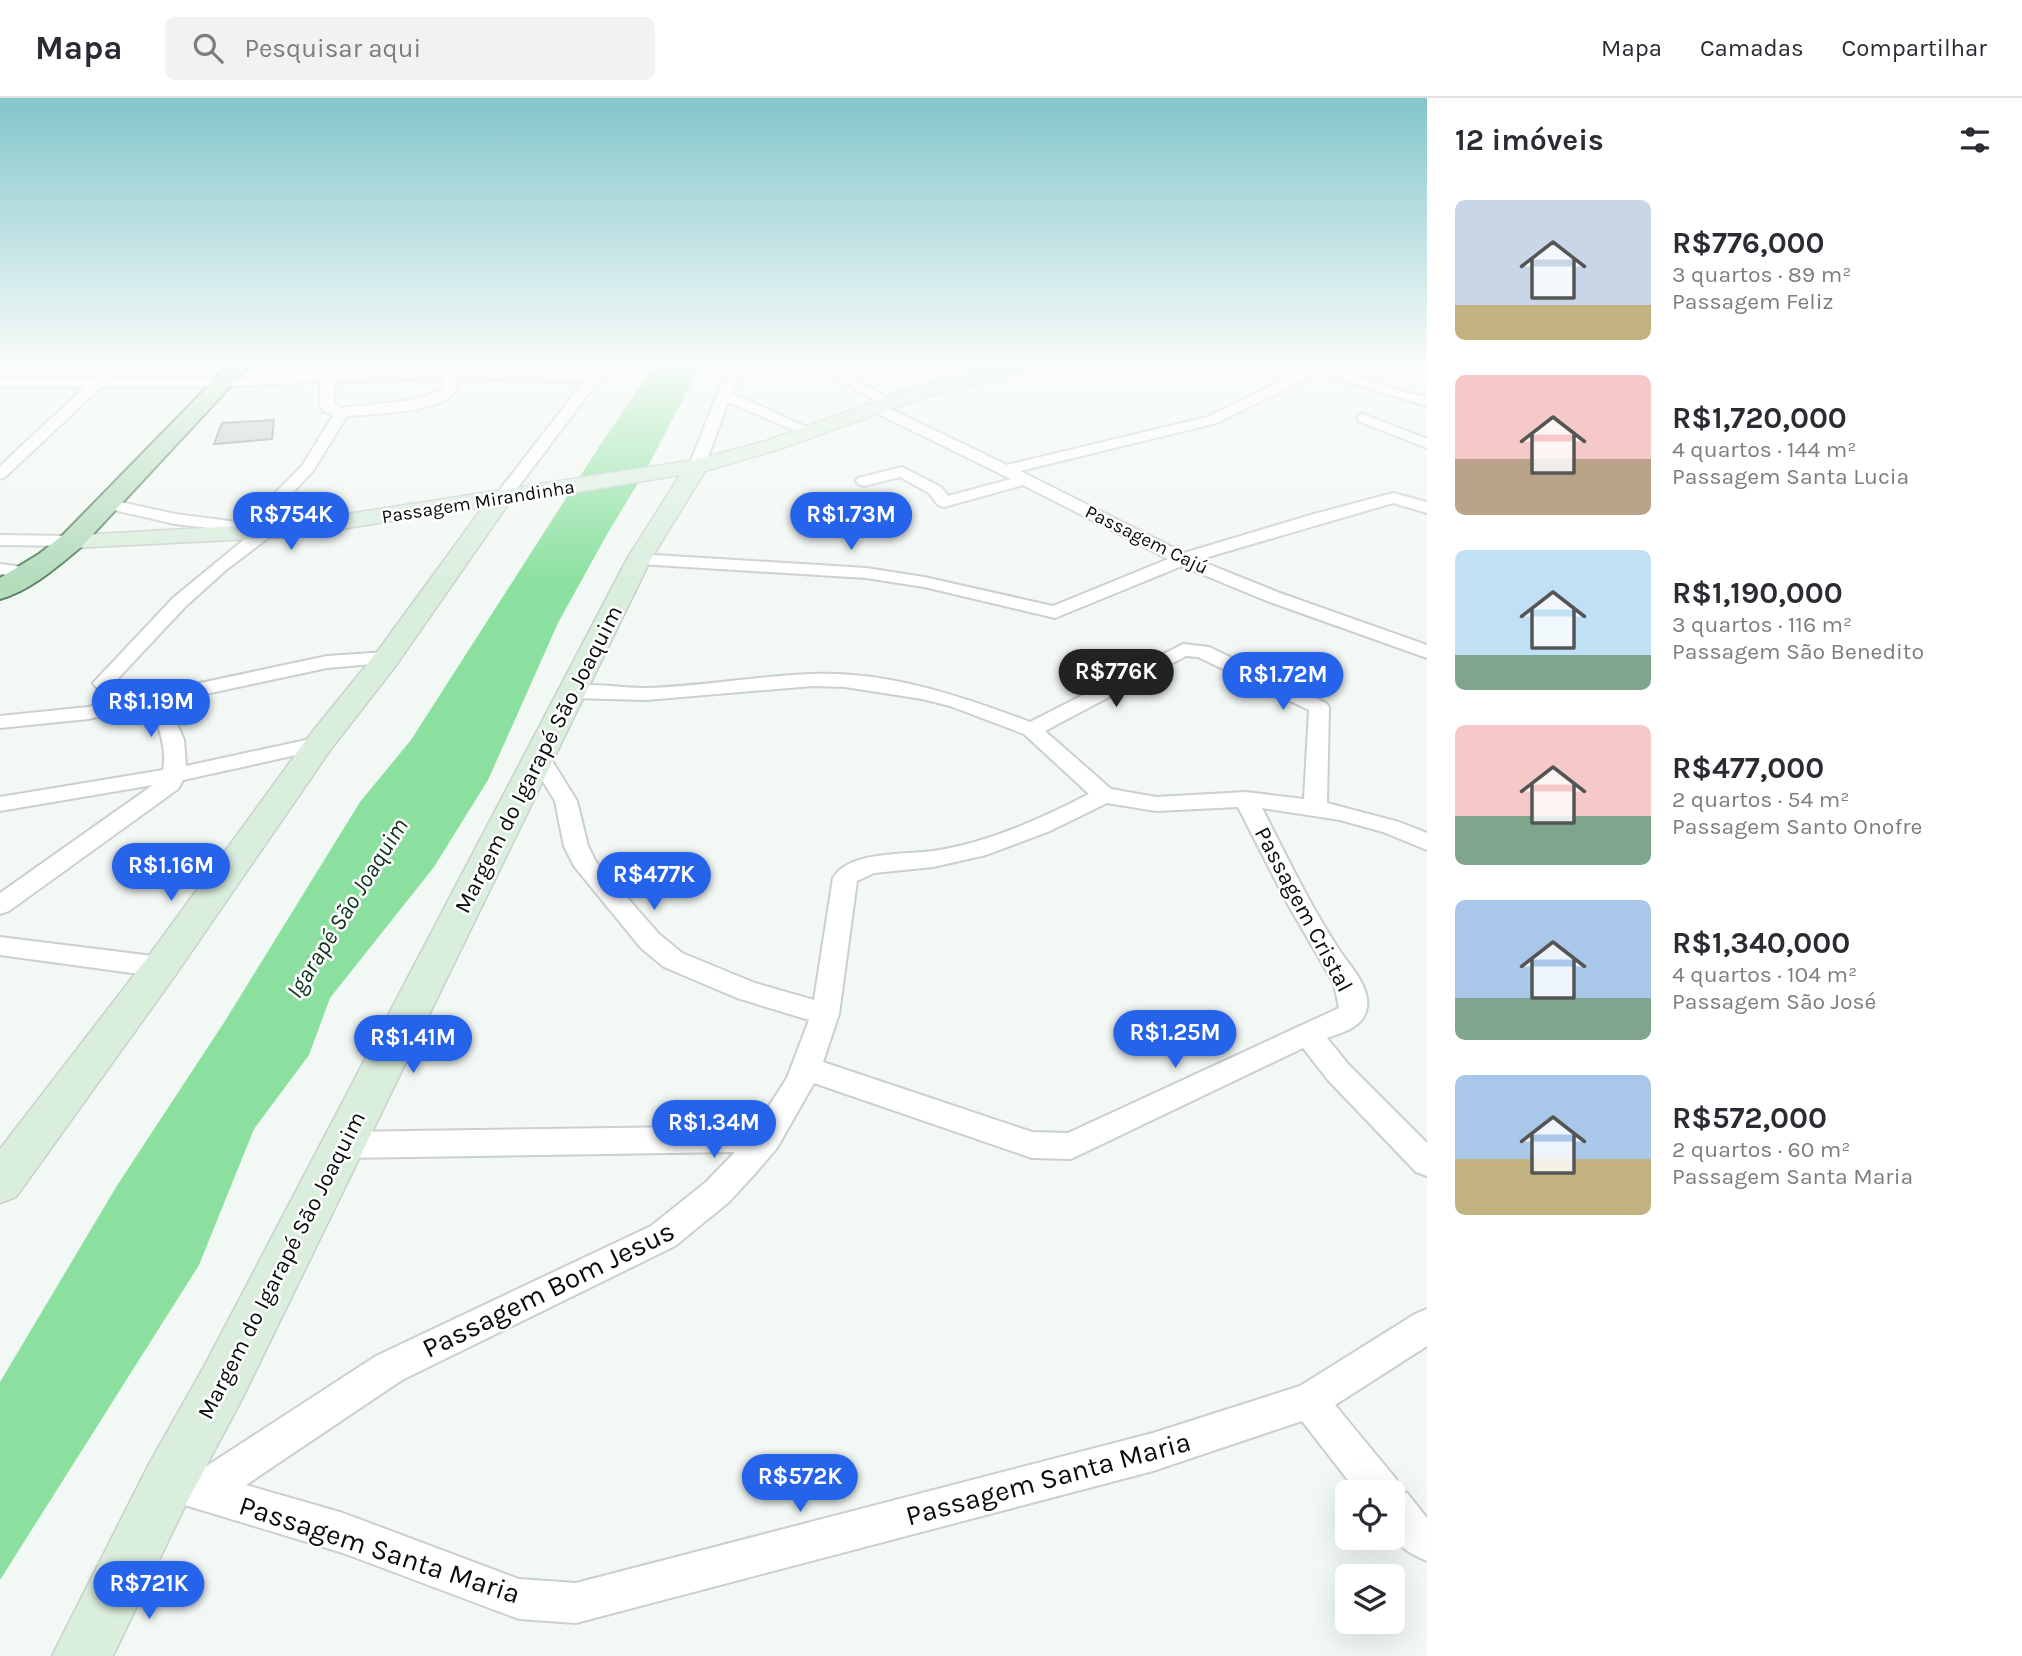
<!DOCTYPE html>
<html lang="pt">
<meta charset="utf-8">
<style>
:root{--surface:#fff;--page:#f2f2f3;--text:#2b2b33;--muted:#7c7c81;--line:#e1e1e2;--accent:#2563eb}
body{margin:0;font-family:Karla,sans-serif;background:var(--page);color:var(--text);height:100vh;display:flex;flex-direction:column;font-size:26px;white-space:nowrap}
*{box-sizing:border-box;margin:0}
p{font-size:23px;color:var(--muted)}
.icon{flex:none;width:38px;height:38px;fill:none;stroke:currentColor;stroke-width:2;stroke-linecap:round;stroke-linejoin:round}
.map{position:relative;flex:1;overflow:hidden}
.panel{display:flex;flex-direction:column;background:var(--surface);width:595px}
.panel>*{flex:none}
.fabs{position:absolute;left:1335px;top:1382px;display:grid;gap:14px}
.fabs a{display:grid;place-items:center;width:70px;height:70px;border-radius:10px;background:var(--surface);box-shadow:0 7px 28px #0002;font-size:35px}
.price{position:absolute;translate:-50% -60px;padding:0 16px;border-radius:24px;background:var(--accent);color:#fff;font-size:23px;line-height:46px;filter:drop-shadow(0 2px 4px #0008)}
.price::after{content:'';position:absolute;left:50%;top:42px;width:21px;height:16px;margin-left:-10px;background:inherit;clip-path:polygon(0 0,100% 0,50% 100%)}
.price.on{background:#222;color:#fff}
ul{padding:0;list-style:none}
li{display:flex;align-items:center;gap:21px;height:175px;padding:0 28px}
li span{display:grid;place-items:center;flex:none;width:196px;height:140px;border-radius:10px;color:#555}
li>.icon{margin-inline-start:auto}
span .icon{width:84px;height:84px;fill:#fffc;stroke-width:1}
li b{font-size:30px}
h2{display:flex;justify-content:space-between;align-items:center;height:84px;padding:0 28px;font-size:30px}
header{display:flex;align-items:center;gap:42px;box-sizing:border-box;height:98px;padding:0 35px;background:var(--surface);border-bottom:2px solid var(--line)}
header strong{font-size:33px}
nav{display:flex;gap:38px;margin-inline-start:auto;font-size:24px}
.search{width:490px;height:63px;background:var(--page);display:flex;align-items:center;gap:18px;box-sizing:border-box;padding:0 24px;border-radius:10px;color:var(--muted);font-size:26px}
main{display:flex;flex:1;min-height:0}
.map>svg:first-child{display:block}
.water{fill:#8be09f}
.building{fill:#c0c6c1;stroke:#868c87;stroke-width:2}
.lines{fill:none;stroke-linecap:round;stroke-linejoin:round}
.street-casing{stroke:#cad0cb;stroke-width:4}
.secondary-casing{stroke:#cad0cb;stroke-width:3}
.primary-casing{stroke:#588462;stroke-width:4}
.street{fill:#fff;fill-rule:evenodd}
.secondary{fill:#daeede;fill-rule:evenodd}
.primary{fill:#b4dcbd;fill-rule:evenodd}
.labels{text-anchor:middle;stroke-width:5;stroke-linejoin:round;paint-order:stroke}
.far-street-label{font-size:19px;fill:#0a0c0a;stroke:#fff}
.street-label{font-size:23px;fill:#0a0c0a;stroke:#fff}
.water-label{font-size:24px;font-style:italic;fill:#0f331a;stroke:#fff}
.near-street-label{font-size:28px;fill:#0a0c0a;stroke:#fff}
</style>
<header>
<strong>Mapa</strong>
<div class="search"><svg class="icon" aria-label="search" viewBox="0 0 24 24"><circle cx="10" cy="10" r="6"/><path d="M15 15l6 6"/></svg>Pesquisar aqui</div>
<nav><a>Mapa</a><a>Camadas</a><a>Compartilhar</a></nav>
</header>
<main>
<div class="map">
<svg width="1427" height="1558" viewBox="0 0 1427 1558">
<rect width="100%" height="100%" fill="#f2f8f3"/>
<path class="water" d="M656,265H702L647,370L606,438L558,525L488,682L434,769L330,900L309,957L254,1031L199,1167L0,1482V1284L118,1086L225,923L360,704L411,642L602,344Z"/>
<path class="building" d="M274,322L272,341L214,346L222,325Z"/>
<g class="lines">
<defs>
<g id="street">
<path d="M112,265H126L110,281H224L347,274L453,272L591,275L598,265H612L509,401L503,403L495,398L584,283L459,280C457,287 455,295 449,299C430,315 372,316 347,318L313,373L262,427L272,429L274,433L272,437L226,472L186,508L110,589H96L93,585L173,500L252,435L175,426L101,409L99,406L101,403L107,401L175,416L245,425L302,368L334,316L324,314L320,307L321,283L224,289H101L5,379L0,381V368L85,289H0V281H94ZM445,280L440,293L412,302L342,310L334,307L335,283Z"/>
<path d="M733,265H747L732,295L817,334L810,338L805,337L728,304L705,368L697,373L692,371L689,368L717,297Z"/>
<path d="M808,265H825L896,304L889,308L884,307Z"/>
<path d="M1295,265H1314L1427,300V308L1319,275L1217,325L1020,373L1184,455L1314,416L1393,395L1427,404V415L1393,405L1198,462L1280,495L1427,547V560L1267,503L1182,468L1055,520L924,489L866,480L639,466L630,461L639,456L866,470L924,479L1053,508L1168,461L1023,387L944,409L938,407L929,395L900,379L864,388L858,386L856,383L858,380L902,369L941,389L948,398L1011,381L870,312V306H880L1007,367L1207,319L1306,271Z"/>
<path d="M1363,316L1427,341V350L1358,323V317Z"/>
<path d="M0,437L72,438L80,443L72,448L0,447Z"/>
<path d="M0,466L30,470L39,475L30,480L0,476Z"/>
<path d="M1183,546L1209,549L1326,605L1329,609L1327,705L1399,724L1427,735V752L1383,734L1340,722L1262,710C1287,759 1311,810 1342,856C1352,870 1370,890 1367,909C1364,929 1344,934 1327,940L1348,966L1427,1045V1078L1416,1074L1328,982L1303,950L1071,1061L1032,1060L814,985L777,1050L753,1078L729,1104L675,1148L402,1282L246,1387L343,1415L519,1481L576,1485L1153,1335L1300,1288L1415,1216L1427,1211V1248L1335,1307L1396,1381L1400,1393L1407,1395L1427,1420V1463C1385,1445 1393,1435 1393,1395H1358L1302,1323L1153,1373L576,1525L519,1521L343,1455L155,1398L149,1385L155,1372L168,1366L199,1373L376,1258L651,1128L706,1084L735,1054L342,1060L331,1056L327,1047L331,1038L342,1034L756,1028L787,980L809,922L737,900L664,869L641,850L574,768L564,748L555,703L527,658L530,653H546L577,703L588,748L596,764L659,836L682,855L755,885L814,902L833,780C843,763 867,759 885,757C901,755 917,755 933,753C988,745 1040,721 1089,696L1024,636L950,608L922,601L845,589L813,588L646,602L574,600L567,598L564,594L567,590C592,583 621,591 647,590C702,588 757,578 812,576C887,573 961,598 1030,624ZM1186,558L1198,559L1309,612L1304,701L1246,694L1156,699L1111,691L1045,633ZM1107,705L1156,713L1238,709L1286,803L1334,886L1339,910L1068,1035L1032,1034L823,964L839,916L857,783L874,775L933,769L986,757L1050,733Z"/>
<path d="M387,554L394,556L397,560L394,564L327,570L168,604L184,642L186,668L320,639L328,640L331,645L328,650L183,682L178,691L9,813L0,816V795L153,687L0,713V699L163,672C167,649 159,628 149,608L88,621L0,630V618L88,609L327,558Z"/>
<path d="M0,839L161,859L170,862L174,869L170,876L161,879L0,857Z"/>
</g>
<path id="secondary" d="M1013,265H1044L1042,269L927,298L780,351L705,373L651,461L242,1301L187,1404L113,1558H52L149,1366L206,1265L627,461L680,377L509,405L397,566L331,651L174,879L16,1099L0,1105V1051L148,859L309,638L377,554L483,409L289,439L72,450L63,448L60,443L63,438L289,425L695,362L766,343L913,290Z"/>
<path id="primary" d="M231,265H252L81,449C58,468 30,493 0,501V480L39,456L63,437Z"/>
</defs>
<use href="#street" class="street-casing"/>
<use href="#secondary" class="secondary-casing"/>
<use href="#primary" class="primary-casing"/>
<use href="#street" class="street"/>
<use href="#secondary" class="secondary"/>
<use href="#primary" class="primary"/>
</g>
<linearGradient id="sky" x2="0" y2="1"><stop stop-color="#83c6cb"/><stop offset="0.55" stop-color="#f9fcfa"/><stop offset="1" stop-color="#f9fcfa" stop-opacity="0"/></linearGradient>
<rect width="1427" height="483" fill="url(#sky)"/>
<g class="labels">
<g class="far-street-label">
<text transform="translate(478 403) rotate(-9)" y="7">Passagem Mirandinha</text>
<text transform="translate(1147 441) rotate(26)" y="7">Passagem Cajú</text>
</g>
<g class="street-label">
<text transform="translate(538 661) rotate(-63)" y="8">Margem do Igarapé São Joaquim</text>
<text transform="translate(1304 811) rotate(62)" y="8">Passagem Cristal</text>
<text transform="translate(281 1167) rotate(-63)" y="8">Margem do Igarapé São Joaquim</text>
</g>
<g class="water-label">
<text transform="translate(347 810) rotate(-58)" y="8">Igarapé São Joaquim</text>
</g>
<g class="near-street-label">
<text transform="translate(548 1191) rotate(-26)" y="10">Passagem Bom Jesus</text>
<text transform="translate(1048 1380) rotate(-15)" y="10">Passagem Santa Maria</text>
<text transform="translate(380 1451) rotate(18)" y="10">Passagem Santa Maria</text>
</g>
</g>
</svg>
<div class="fabs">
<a><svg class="icon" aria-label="locate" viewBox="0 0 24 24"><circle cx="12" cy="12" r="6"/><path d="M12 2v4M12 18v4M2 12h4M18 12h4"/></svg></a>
<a><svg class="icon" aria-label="layers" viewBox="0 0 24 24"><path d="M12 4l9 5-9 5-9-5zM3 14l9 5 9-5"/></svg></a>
</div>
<b class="price" style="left:291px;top:454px">R$754K</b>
<b class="price" style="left:851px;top:454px">R$1.73M</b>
<b class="price on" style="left:1116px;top:611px">R$776K</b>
<b class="price" style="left:1283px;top:614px">R$1.72M</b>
<b class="price" style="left:151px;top:641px">R$1.19M</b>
<b class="price" style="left:171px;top:805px">R$1.16M</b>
<b class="price" style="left:654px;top:814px">R$477K</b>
<b class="price" style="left:1175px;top:972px">R$1.25M</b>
<b class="price" style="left:413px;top:977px">R$1.41M</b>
<b class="price" style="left:714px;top:1062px">R$1.34M</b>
<b class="price" style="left:800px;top:1416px">R$572K</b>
<b class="price" style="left:149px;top:1523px">R$721K</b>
</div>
<section class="panel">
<h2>12 imóveis<svg class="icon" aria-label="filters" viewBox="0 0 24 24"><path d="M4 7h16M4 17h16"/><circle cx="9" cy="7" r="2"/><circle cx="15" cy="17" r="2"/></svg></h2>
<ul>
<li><span style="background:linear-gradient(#c9d6e8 75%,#c2b280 0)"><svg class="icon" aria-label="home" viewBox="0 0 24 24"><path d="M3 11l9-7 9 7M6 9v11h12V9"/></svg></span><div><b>R$776,000</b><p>3 quartos · 89 m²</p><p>Passagem Feliz</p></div></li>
<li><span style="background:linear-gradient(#f6c9c9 60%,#b9a48a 0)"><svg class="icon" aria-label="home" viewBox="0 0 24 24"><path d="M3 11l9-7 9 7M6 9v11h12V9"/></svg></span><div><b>R$1,720,000</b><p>4 quartos · 144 m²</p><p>Passagem Santa Lucia</p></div></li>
<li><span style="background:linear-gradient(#bfe0f5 75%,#7fa58c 0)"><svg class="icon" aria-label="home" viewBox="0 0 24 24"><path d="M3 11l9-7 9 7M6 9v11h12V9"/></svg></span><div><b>R$1,190,000</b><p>3 quartos · 116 m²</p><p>Passagem São Benedito</p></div></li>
<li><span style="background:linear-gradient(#f6c9c9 65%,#7fa58c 0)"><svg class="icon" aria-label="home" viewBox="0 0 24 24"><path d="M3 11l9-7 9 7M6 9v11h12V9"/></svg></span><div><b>R$477,000</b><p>2 quartos · 54 m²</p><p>Passagem Santo Onofre</p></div></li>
<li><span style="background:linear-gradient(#a9c7e8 70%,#7fa58c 0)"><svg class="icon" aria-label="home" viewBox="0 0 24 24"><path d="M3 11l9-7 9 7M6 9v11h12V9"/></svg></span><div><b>R$1,340,000</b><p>4 quartos · 104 m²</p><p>Passagem São José</p></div></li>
<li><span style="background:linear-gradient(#a9c7e8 60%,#c2b280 0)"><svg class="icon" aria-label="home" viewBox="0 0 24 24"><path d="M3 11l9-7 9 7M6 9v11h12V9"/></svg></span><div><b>R$572,000</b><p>2 quartos · 60 m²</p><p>Passagem Santa Maria</p></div></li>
</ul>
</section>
</main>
